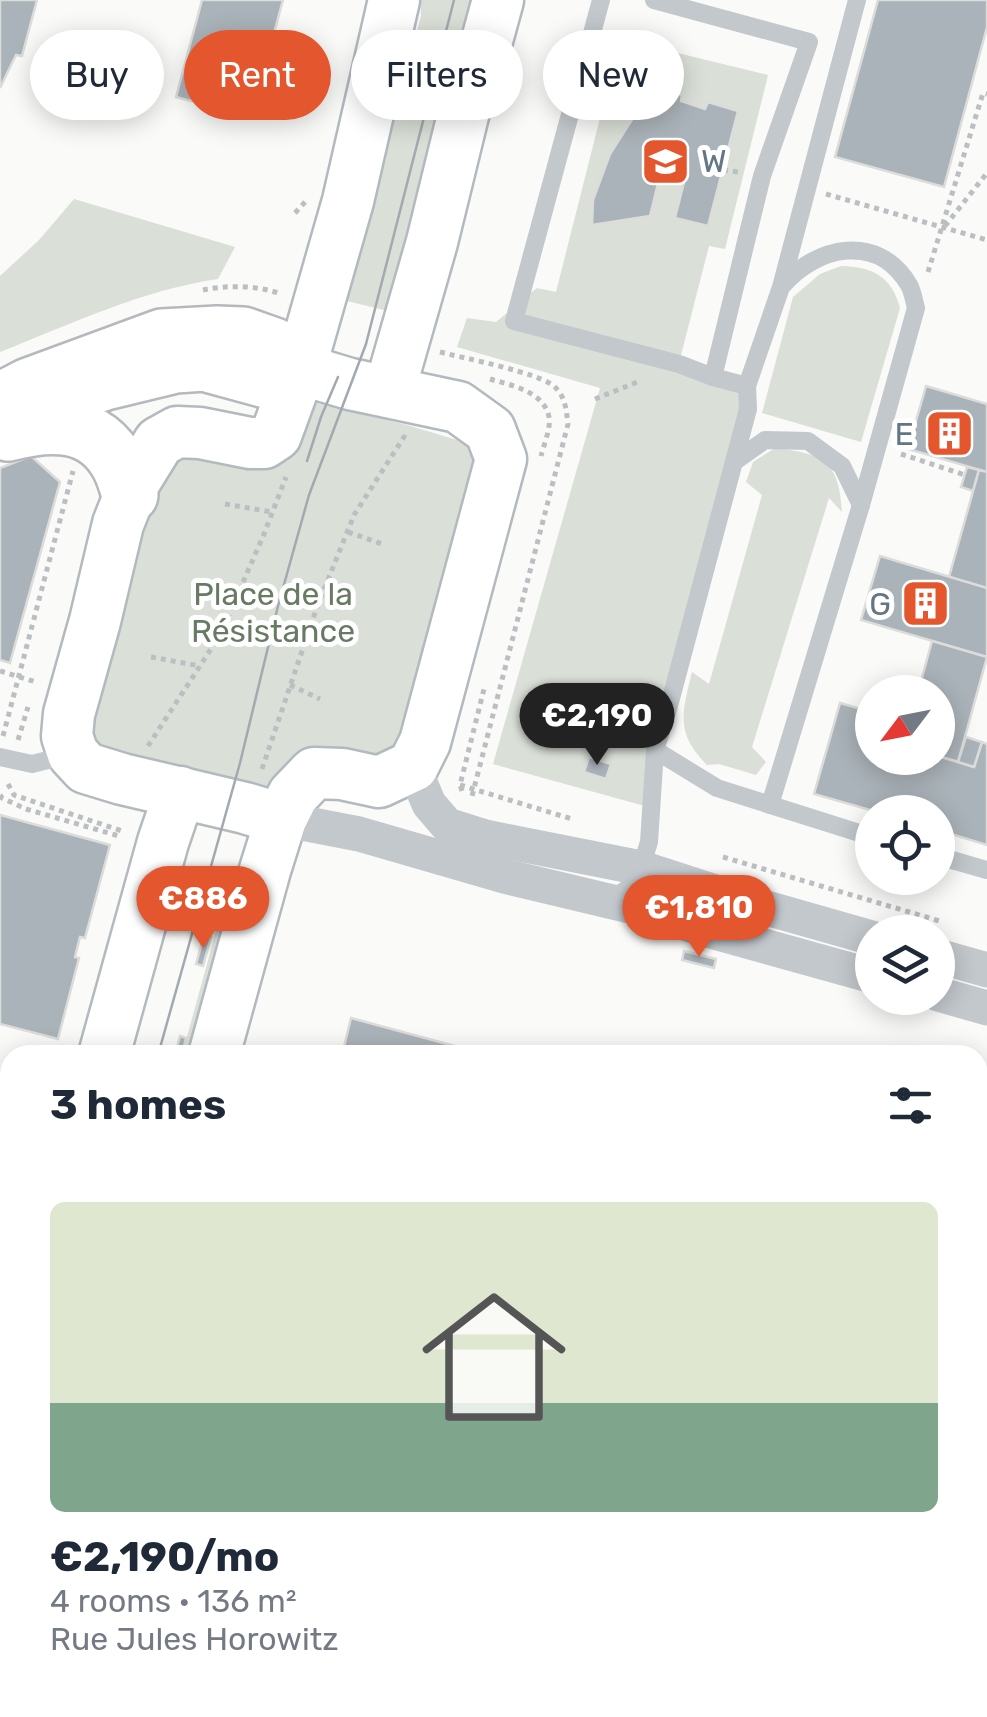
<!DOCTYPE html>
<meta charset="utf-8">
<style>
:root{--surface:#fff;--page:#f2f2f3;--text:#1f2937;--muted:#747a83;--line:#e0e1e3;--accent:#e4572e}
body{margin:0;font-family:Rubik,sans-serif;background:var(--page);color:var(--text);height:100vh;display:flex;flex-direction:column;font-size:38px;white-space:nowrap}
*{box-sizing:border-box;margin:0}
p{font-size:32px;color:var(--muted)}
.icon{flex:none;width:55px;height:55px;fill:none;stroke:currentColor;stroke-width:2;stroke-linecap:round;stroke-linejoin:round}
.map{position:relative;flex:1;overflow:hidden}
.details{position:absolute;left:0px;top:1045px;width:988px;height:672px;display:flex;flex-direction:column;background:var(--surface);border-radius:30px 30px 0 0;box-shadow:0 5px 25px #0003}
.details>*{flex:none}
.top-card{position:absolute;left:30px;top:30px;width:928px;height:90px;display:flex;gap:20px}
.needle{width:65px;rotate:238deg}
.buttons{position:absolute;left:855px;top:675px;display:grid;gap:20px}
.buttons a{display:grid;place-items:center;width:100px;height:100px;border-radius:50%;background:var(--surface);box-shadow:0 5px 25px #0003;font-size:50px}
.price{position:absolute;translate:-50% -85px;padding:0 22px;border-radius:35px;background:var(--accent);color:#fff;font-size:32px;line-height:65px;filter:drop-shadow(0 2px 5px #0008)}
.price::after{content:'';position:absolute;left:50%;top:60px;width:30px;height:22px;margin-left:-15px;background:inherit;clip-path:polygon(0 0,100% 0,50% 100%)}
.price.current{background:#222;color:#fff}
ul{padding:0;list-style:none}
li{display:grid;align-content:center;gap:20px;height:530px;padding:0 50px}
li+li{border-top:2px solid var(--line)}
li span{display:grid;place-items:center;height:310px;border-radius:15px;color:#555}
li>.icon{margin-inline-start:auto}
span .icon{width:180px;height:180px;fill:#fffc;stroke-width:1}
li b{font-size:42px}
h2{display:flex;justify-content:space-between;align-items:center;height:120px;padding:0 50px;font-size:42px}
.tag{padding:0 35px;border-radius:45px;background:var(--surface);box-shadow:0 5px 25px #0003;font-size:35px;line-height:90px}
.tag.current{background:var(--accent);color:#fff}
.map>svg:first-child{display:block}
.green{fill:#dadfd7}
.building{fill:#aab3b9;stroke:#dcdcda;stroke-width:2.5}
.lines{fill:none;stroke-linecap:round;stroke-linejoin:round}
.secondary-casing{stroke:#b3babf;stroke-width:55}
.trunk-casing{stroke:#b4b9bd;stroke-width:60}
.path{stroke:#bbbfc2;stroke-width:5;stroke-dasharray:5 5;stroke-linecap:butt}
.service{stroke:#c3c8cc;stroke-width:18}
.minor{stroke:#c3c8cc;stroke-width:35}
.secondary{stroke:#fff;stroke-width:50}
.trunk{stroke:#fff;stroke-width:55}
.tram{stroke:#a2aab0;stroke-width:2.5}
.labels{text-anchor:middle;stroke-width:10;stroke-linejoin:round;paint-order:stroke}
.poi-label{font-size:32px;fill:#657683;stroke:#fff;text-anchor:end}
.park-label{font-size:32px;fill:#687a64;stroke:#fff}
</style>
<div class="map">
<svg width="987" height="1717" viewBox="0 0 987 1717">
<rect width="100%" height="100%" fill="#fafaf8"/>
<g class="green">
<path d="M420,0H479L396,313L343,300L421,16Z"/>
<path d="M620,39L768,75L725,249L709,246L679,363L747,386L669,706L652,808L493,764L600,388L457,347L467,318L496,322L537,288L556,292Z"/>
<path d="M74,199L235,247L218,279C142,290 71,324 0,352V276L39,240Z"/>
<path d="M841,266C873,267 891,276 900,308L861,442L762,413L793,297L820,274Z"/>
<path d="M313,402L407,425L464,442L473,454L480,470L396,753L268,799L102,753L91,730L102,675L132,558L167,458Z"/>
<path d="M775,448C824,454 839,460 842,512L829,498L752,747L766,762L756,775L719,764L707,765C675,733 682,713 692,672L709,684L762,495L746,482L753,462Z"/>
<path d="M230,880L248,885L201,1055H182Z"/>
<path d="M10,1467V1708L17,1717H0V1504Z"/>
</g>
<g class="building">
<path d="M0,0H37L22,56L16,55L0,88Z"/>
<path d="M202,0H283L251,117L176,97Z"/>
<path d="M878,0H987V27L944,187L835,157Z"/>
<path d="M663,90L682,95L681,101L705,109L708,102L738,111L708,226L675,218L686,174L662,167L650,216L592,225L593,200L610,154L633,118Z"/>
<path d="M926,386L987,404V472L908,449Z"/>
<path d="M31,456L60,482L10,663L0,660V468Z"/>
<path d="M967,467L979,470L973,491L961,487Z"/>
<path d="M979,470L987,472V588L949,577Z"/>
<path d="M880,556L987,588V657L861,620Z"/>
<path d="M932,641L987,657L958,762L938,756V692H918Z"/>
<path d="M840,703L872,712V758L938,756L974,767L982,742L987,744V845L938,830V812H877L814,794Z"/>
<path d="M966,737L982,742L974,767L958,762Z"/>
<path d="M589,757L611,764L606,779L584,772Z"/>
<path d="M0,815L110,845L85,938L80,937L75,957L79,958L58,1039L0,1024Z"/>
<path d="M204,936L211,937L203,966L196,964Z"/>
<path d="M684,951L716,959L714,968L682,960Z"/>
<path d="M351,1018L488,1055H342Z"/>
<path d="M180,1036L186,1038L182,1055H175Z"/>
<path d="M0,1160L10,1162V1210L0,1248Z"/>
<path d="M987,1546V1717H963L942,1711L943,1708H978V1581Z"/>
<path d="M544,1708H784L781,1717H542Z"/>
<path d="M802,1708H865L862,1717H800Z"/>
</g>
<g class="lines">
<defs>
<g id="secondary">
<path d="M389,392L432,242L467,99L486,44L498,0"/>
<path d="M281,819L245,808L122,779L86,768L73,754L67,736L69,714L95,621L118,524L135,481L159,442L177,432L200,433L250,443H264L276,435L300,369L348,201L394,0"/>
<path d="M104,1055L163,842L180,792"/>
<path d="M214,1055L265,870L281,819L293,795L314,773L342,774L379,782L413,766L425,742L501,459L490,430L458,407L350,384L300,369"/>
<path d="M0,1434L10,1397"/>
<path d="M31,1717L33,1708"/>
</g>
<g id="trunk">
<path d="M0,401L29,386L162,337L217,334L243,335L274,346L300,369L270,381L204,363L175,365L105,382L0,418"/>
<path d="M8,433C51,422 95,420 119,465C124,474 127,485 130,495"/>
</g>
</defs>
<use href="#secondary" class="secondary-casing"/>
<use href="#trunk" class="trunk-casing"/>
<g class="path">
<path d="M723,170L738,172"/>
<path d="M826,194L987,240"/>
<path d="M295,213L306,201"/>
<path d="M945,226L987,173"/>
<path d="M928,272L983,93L987,94"/>
<path d="M203,290C227,285 257,285 281,294"/>
<path d="M440,352C463,358 541,373 555,387C566,398 566,410 568,424L471,800"/>
<path d="M490,379C510,385 544,391 549,417C551,428 544,444 541,456"/>
<path d="M595,399L640,381"/>
<path d="M901,454L965,475"/>
<path d="M225,504L272,512"/>
<path d="M348,532L385,545"/>
<path d="M151,657L200,666"/>
<path d="M0,671L36,682"/>
<path d="M290,685L320,699"/>
<path d="M3,736L73,471"/>
<path d="M18,740L28,707"/>
<path d="M148,746L220,635L264,534L286,477"/>
<path d="M262,769L317,607L354,515L404,437L406,438"/>
<path d="M8,784L14,795L122,831"/>
<path d="M460,785L572,819"/>
<path d="M462,791L460,785L485,685"/>
<path d="M0,795L2,798L26,809L119,836"/>
<path d="M723,857L943,922"/>
<path d="M203,909L218,886"/>
<path d="M884,1004L912,1012"/>
<path d="M0,1137L10,1141"/>
</g>
<g class="service">
<path d="M601,0L514,321L679,364L713,377"/>
<path d="M654,0L809,42L762,176L713,377L747,386"/>
<path d="M734,462L765,440L808,441L842,466L861,505"/>
<path d="M655,750L717,788L872,837"/>
<path d="M0,757L32,764L68,755"/>
<path d="M770,805L861,505L916,308C914,301 913,292 909,285C878,232 816,246 782,286"/>
<path d="M938,856L987,870"/>
<path d="M608,897H615L636,883L649,842L655,750L669,706L748,409L747,386L781,287L857,0"/>
</g>
<g class="minor">
<path d="M413,766L429,804L447,825L485,837L641,868L749,903L872,938"/>
<path d="M281,819L359,834L504,876L642,909L696,927L872,976"/>
<path d="M938,956L987,970"/>
<path d="M938,994L987,1008"/>
</g>
<use href="#secondary" class="secondary"/>
<use href="#trunk" class="trunk"/>
<g class="tram">
<path d="M307,461L321,417L338,377"/>
<path d="M158,1055L240,763L278,606L309,495L366,344L454,0"/>
<path d="M0,1635L10,1596"/>
</g>
</g>
<defs>
<symbol id="university-square" viewBox="-11 -11 22 22"><rect x="-9" y="-9" width="18" height="18" rx="4" fill="#e4572e" stroke="#fff"/><path d="M0-5L7-2L0 1L-7-2ZM-4 1L0 2.5L4 1V4Q0 6-4 4Z" fill="#fff"/></symbol>
<symbol id="building-square" viewBox="-11 -11 22 22"><rect x="-9" y="-9" width="18" height="18" rx="4" fill="#e4572e" stroke="#fff"/><path d="M-4-6H4V6H1V3H-1V6H-4ZM-2.5-4.3h1.7v1.8h-1.7ZM.8-4.3h1.7v1.8H.8ZM-2.5-1h1.7V.8h-1.7ZM.8-1h1.7V.8H.8Z" fill="#fff"/></symbol>
</defs>
<g fill-rule="evenodd">
<use href="#university-square" x="638" y="134" width="55" height="55"/>
<use href="#building-square" x="922" y="406" width="55" height="55"/>
<use href="#building-square" x="898" y="576" width="55" height="55"/>
</g>
<g class="labels">
<g class="poi-label">
<text x="701" y="172" text-anchor="start">W</text>
<text x="914" y="445">E</text>
<text x="891" y="615">G</text>
</g>
<g class="park-label">
<text x="273" y="605">Place de la<tspan x="273" dy="37">Résistance</tspan></text>
</g>
</g>
</svg>
<div class="buttons">
<a><svg class="needle" viewBox="-14 -14 28 28"><path d="M0-13l5 13h-10z" fill="#e53935"/><path d="M0 13l5-13h-10z" fill="#747a83"/></svg></a>
<a><svg class="icon" aria-label="locate" viewBox="0 0 24 24"><circle cx="12" cy="12" r="6"/><path d="M12 2v4M12 18v4M2 12h4M18 12h4"/></svg></a>
<a><svg class="icon" aria-label="layers" viewBox="0 0 24 24"><path d="M12 4l9 5-9 5-9-5zM3 14l9 5 9-5"/></svg></a>
</div>
<b class="price current" style="left:597px;top:768px">€2,190</b>
<b class="price" style="left:203px;top:951px">€886</b>
<b class="price" style="left:699px;top:960px">€1,810</b>
<div class="top-card">
<a class="tag">Buy</a>
<a class="tag current">Rent</a>
<a class="tag">Filters</a>
<a class="tag">New</a>
</div>
<section class="details">
<h2>3 homes<svg class="icon" aria-label="filters" viewBox="0 0 24 24"><path d="M4 7h16M4 17h16"/><circle cx="9" cy="7" r="2"/><circle cx="15" cy="17" r="2"/></svg></h2>
<ul>
<li><span style="background:linear-gradient(#dfe7d0 65%,#7fa58c 0)"><svg class="icon" aria-label="home" viewBox="0 0 24 24"><path d="M3 11l9-7 9 7M6 9v11h12V9"/></svg></span><div><b>€2,190/mo</b><p>4 rooms · 136 m²</p><p>Rue Jules Horowitz</p></div></li>
</ul>
</section>
</div>
